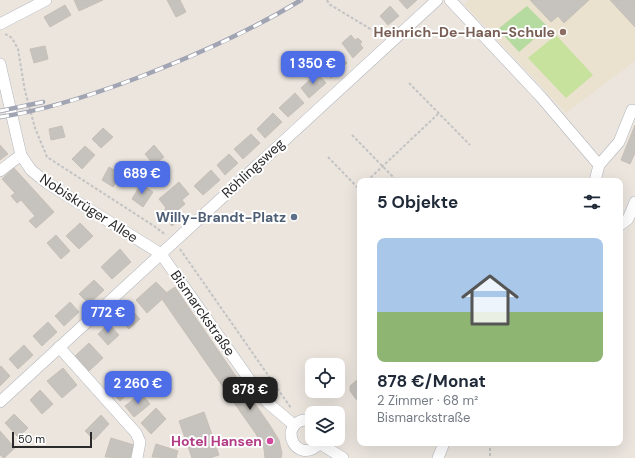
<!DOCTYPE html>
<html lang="de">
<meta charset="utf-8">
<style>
:root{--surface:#fff;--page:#f6f6f7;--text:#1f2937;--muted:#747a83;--accent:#4e6ee7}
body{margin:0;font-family:"DM Sans",sans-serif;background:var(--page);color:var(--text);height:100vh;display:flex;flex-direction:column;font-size:15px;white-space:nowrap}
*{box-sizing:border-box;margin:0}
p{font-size:13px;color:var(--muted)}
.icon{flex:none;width:22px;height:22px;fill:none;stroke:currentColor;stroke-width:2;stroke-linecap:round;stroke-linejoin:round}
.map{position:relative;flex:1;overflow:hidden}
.side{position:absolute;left:357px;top:178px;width:266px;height:268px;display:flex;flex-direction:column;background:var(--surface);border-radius:8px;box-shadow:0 4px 16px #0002}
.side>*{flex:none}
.tools{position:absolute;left:305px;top:358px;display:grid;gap:8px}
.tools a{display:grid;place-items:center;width:40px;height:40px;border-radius:8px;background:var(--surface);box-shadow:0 4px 16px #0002;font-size:20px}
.scale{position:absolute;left:12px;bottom:10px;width:80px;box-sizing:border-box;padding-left:4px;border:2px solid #2a2a2a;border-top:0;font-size:11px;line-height:14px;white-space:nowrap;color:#2a2a2a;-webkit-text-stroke:3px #fff;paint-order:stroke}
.price{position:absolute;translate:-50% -34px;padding:0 9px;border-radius:8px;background:var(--accent);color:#fff;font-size:13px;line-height:26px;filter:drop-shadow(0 1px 2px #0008)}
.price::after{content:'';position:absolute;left:50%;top:24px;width:12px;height:9px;margin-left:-6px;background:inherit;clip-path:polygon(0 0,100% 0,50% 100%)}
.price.on{background:#222;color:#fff}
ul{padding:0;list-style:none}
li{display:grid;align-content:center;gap:8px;height:212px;padding:0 20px}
li span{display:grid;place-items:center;height:124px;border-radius:8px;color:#555}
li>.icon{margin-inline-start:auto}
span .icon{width:72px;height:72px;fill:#fffc;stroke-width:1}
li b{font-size:17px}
h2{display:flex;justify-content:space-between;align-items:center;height:48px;padding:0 20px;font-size:17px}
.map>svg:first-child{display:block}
.education{fill:#eae1cf}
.green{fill:#b5dba0}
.pitch{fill:#c6e29d}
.building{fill:#c6c2bd;stroke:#c6c0b7}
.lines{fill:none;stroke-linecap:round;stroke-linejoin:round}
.minor-casing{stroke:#b1b4bc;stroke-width:12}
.path{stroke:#c3c3c3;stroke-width:2;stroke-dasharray:3 2;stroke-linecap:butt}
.minor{stroke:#fff;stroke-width:11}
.rail-casing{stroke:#a1a4b2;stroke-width:4.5}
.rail{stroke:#fff;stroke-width:3;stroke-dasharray:9;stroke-linecap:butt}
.education-dot{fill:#8d6e63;stroke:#fff;stroke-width:1.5}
.service-dot{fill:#5c6f8a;stroke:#fff;stroke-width:1.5}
.hotel-dot{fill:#d1479c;stroke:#fff;stroke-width:1.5}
.labels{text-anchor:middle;stroke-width:4;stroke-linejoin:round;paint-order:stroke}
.education-label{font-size:14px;font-weight:bold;fill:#785e54;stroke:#fff;text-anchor:end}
.street-label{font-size:14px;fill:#2a2a2a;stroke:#fff}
.service-label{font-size:14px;font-weight:bold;fill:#4e5e75;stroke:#fff;text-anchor:end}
.hotel-label{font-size:14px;font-weight:bold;fill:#b23c85;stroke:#fff;text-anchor:end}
</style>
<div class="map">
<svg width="635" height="458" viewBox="0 0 635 458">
<rect width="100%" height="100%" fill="#ebe5de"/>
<path class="education" d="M469,0H635V61L566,113L464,4Z"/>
<path class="green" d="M527,6L548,27L519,52L498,29Z"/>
<path class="pitch" d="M556,35L593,75L566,98L528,58Z"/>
<g class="building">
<path d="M74,0H103L79,11Z"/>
<path d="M167,0H180L186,12L176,17Z"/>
<path d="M399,0H417L407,9Z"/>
<path d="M530,0H589L564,23L558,16L551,22Z"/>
<path d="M610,0H635V27Z"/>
<path d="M65,5L71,15L50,27L44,17Z"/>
<path d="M390,6L399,16L388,25L380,16Z"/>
<path d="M351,35L355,40L358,38L362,42L360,44L363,48L353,58L342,43Z"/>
<path d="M45,46L48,59L34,63L30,49Z"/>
<path d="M338,54L347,63L331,78L322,69Z"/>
<path d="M317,73L326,83L309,98L301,88Z"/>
<path d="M295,93L304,103L288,117L279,108Z"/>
<path d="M273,113L282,122L265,138L257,129Z"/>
<path d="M635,125V153L630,164L621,160Z"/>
<path d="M62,126L65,137L51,140L49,129Z"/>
<path d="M103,128L113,137L101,148L92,139Z"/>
<path d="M251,134L260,143L243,159L234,149Z"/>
<path d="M0,145L8,154L0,160Z"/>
<path d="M154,145L164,157L154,165L145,154Z"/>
<path d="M85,146L95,155L82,169L72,159Z"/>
<path d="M229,154L238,163L225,175L217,165Z"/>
<path d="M109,167L121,174L113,187L102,180Z"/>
<path d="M14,168L54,212L36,228L29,221L35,216L21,200L17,203L11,196L15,193L2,179Z"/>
<path d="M211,170L220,180L203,195L194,186Z"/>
<path d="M179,182L189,194L182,200L185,204L178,210L183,216L172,226L161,214L166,208L159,199Z"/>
<path d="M141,184L153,192L143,207L132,199Z"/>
<path d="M80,223L93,236L79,249L66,236Z"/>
<path d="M56,235L70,251L61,259L47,243Z"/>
<path d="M120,249L131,262L112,279L101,267Z"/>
<path d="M94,280L104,290L89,304L79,294Z"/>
<path d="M156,282L168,294L147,313L136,300Z"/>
<path d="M175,287L187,305L173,315L162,299L168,294L166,293Z"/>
<path d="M70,302L79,312L64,326L55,316Z"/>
<path d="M187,305L244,388L230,397L173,315Z"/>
<path d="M128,306L140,319L129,329L117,316Z"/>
<path d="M48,322L57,332L42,346L33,336Z"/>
<path d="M109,324L119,335L108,345L98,334Z"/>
<path d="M89,343L103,358L89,371L75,356Z"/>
<path d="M24,345L33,355L18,369L9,359Z"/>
<path d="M1,366L10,376L0,386V367Z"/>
<path d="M63,368L77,385L62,398L47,381Z"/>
<path d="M122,377L133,389L120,401L109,389Z"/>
<path d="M357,380H360V401L356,399L350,391V386Z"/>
<path d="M244,388L269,424L256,434L230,397Z"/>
<path d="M40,390L53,404L42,414L30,400Z"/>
<path d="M141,393L150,404L134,417L125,406Z"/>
<path d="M156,408L166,419L151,434L141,423Z"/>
<path d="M204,412L219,455L210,458H192L179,421Z"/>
<path d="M14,414L28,428L18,437L5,423Z"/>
<path d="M101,415L109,424L94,440L85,431Z"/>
<path d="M269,424L279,440L282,453L281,458H265L264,449L256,434Z"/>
<path d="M0,431L15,448L4,458L0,455Z"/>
<path d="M111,438L134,445L130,458L105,457Z"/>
<path d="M156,444L178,451L176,458L152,457Z"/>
</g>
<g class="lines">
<defs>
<g id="minor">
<path d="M450,0L541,97L599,165L619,142L632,110"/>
<path d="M0,24L46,0"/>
<path d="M0,64L21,155L31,170L47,183L161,254L249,379L268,403L294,425"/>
<path d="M0,171L21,155"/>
<path d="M595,181L599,165"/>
<path d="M620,225L628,219L635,202"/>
<path d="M59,347L136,433L140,442L137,458"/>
<path d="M0,402L437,0"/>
<path d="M312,421C302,418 294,422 291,432C290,452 313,458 321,439"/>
<path d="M319,443L343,458"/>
<path d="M438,458L444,443"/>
</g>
</defs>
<use href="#minor" class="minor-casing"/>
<g class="path">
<path d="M327,0L329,4L382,36"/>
<path d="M5,34L12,38L18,49L25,91L35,128L47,157L154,226L166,235"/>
<path d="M409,83L470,145"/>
<path d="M352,135L397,181"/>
<path d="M328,157L360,190"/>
<path d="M367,181L438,114"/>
<path d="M180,249L291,408"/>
<path d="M490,443V458"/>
</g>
<use href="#minor" class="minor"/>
<defs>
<g id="rail">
<path d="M0,111L43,102"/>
<path d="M0,117C47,110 92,95 137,78C194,56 249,32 301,0"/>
</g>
</defs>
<use href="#rail" class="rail-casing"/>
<use href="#rail" class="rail"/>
</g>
<circle class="education-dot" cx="563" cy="32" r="4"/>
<circle class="service-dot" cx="294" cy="217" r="4"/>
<circle class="hotel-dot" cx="270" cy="441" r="4"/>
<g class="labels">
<g class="education-label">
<text x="555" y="37">Heinrich-De-Haan-Schule</text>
</g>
<g class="street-label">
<text transform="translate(253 168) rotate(-43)" y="5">Röhlingsweg</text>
<text transform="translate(89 208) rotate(33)" y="5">Nobiskrüger Allee</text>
<text transform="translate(203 313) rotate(55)" y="5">Bismarckstraße</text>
</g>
<g class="service-label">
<text x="286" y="222">Willy-Brandt-Platz</text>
</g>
<g class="hotel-label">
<text x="262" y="446">Hotel Hansen</text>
</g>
</g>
</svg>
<div class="tools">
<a><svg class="icon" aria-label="locate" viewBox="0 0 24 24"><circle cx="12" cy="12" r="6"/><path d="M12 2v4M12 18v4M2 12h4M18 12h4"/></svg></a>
<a><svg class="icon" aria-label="layers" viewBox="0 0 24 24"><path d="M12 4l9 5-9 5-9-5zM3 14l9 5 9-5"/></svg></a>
</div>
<div class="scale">50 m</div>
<b class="price" style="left:313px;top:85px">1 350 €</b>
<b class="price" style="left:142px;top:195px">689 €</b>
<b class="price" style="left:108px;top:334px">772 €</b>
<b class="price" style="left:138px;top:405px">2 260 €</b>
<b class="price on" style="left:250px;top:411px">878 €</b>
<section class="side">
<h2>5 Objekte<svg class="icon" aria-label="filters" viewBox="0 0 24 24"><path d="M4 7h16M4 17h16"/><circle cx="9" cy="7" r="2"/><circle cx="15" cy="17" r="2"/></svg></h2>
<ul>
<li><span style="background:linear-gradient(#a9c7e8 60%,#8fb573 0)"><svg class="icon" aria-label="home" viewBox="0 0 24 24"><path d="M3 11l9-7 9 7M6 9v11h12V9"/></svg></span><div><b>878 €/Monat</b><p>2 Zimmer · 68 m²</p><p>Bismarckstraße</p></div></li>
</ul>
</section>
</div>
